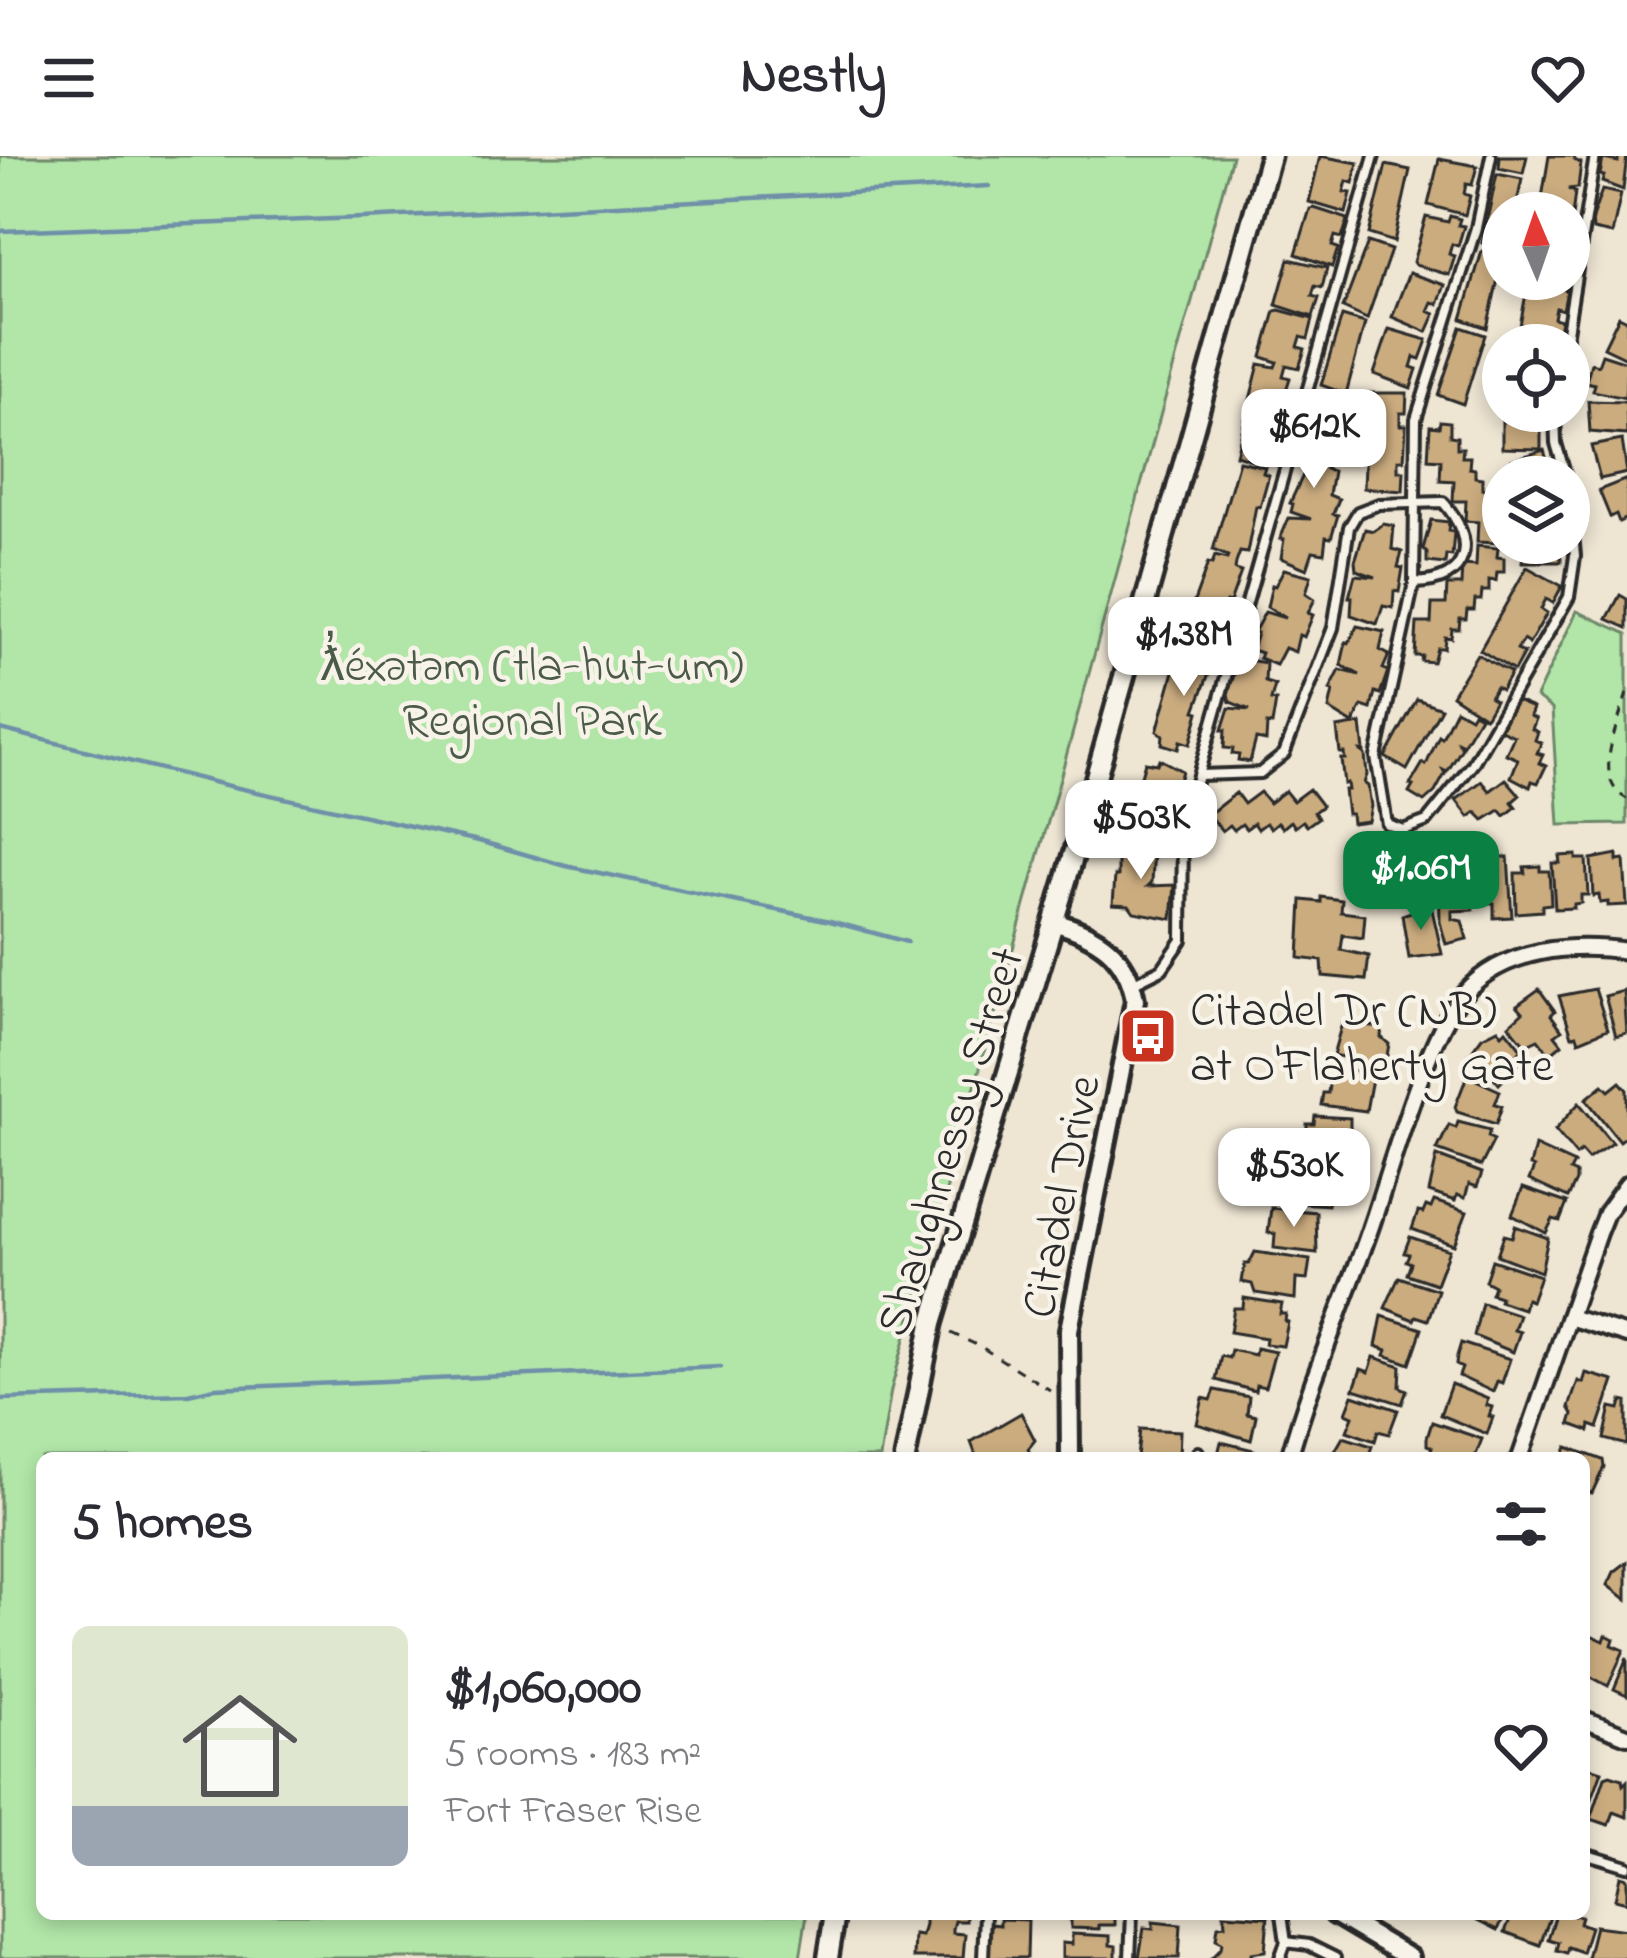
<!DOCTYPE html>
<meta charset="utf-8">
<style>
:root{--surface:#fff;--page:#f2f2f3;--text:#2b2b33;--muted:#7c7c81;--accent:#0b8043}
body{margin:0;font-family:"Indie Flower",sans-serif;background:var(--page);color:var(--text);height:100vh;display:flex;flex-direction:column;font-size:45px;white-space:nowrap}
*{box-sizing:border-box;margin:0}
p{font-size:39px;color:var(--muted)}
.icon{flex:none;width:66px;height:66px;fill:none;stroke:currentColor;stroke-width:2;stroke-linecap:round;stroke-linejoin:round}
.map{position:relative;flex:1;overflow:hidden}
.details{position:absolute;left:36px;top:1296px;width:1554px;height:468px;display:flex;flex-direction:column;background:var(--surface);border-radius:18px;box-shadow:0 6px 18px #0003}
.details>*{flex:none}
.needle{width:78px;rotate:358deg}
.controls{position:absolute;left:1482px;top:36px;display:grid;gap:24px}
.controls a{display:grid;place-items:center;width:108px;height:108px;border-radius:50%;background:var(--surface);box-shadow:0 6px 18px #0003;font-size:60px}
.price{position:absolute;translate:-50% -102px;padding:0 27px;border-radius:24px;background:#fff;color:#222;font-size:39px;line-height:78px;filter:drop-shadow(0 3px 6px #0008)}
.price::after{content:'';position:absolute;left:50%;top:72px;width:36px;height:27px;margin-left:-18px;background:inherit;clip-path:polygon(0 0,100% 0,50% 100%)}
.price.on{background:var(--accent);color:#fff}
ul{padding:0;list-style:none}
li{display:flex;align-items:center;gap:36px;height:300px;padding:0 36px}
li span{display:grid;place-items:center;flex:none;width:336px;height:240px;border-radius:18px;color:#555}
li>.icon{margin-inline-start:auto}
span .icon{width:144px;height:144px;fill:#fffc;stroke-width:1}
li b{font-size:51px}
h2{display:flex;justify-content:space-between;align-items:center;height:144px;padding:0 36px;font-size:51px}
header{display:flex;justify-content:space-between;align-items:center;height:156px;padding:0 36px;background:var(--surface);font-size:54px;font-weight:700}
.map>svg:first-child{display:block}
.green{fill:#b1e6a8;stroke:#6e886a;stroke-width:3}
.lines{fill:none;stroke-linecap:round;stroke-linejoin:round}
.stream{stroke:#6f8fa8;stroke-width:4.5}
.building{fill:#cbac7f;stroke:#2b2b2b;stroke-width:3}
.service-casing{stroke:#2b2b2b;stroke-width:16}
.minor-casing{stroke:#2b2b2b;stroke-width:22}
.tertiary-casing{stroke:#2b2b2b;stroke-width:26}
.secondary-casing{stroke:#2b2b2b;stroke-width:27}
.path{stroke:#2b2b2b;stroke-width:3;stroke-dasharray:9 9;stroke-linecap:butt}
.service{stroke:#f7f3e8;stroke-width:8}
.minor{stroke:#f7f3e8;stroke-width:14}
.tertiary{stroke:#f7f3e8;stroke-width:16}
.secondary{stroke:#f7f3e8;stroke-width:18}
.labels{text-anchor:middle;stroke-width:9;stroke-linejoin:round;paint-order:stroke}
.park-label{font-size:48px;fill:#4c5a4a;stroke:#f7f3e8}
.poi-label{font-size:48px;fill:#2b2b2b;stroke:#f7f3e8;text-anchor:start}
.street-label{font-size:48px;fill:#2b2b2b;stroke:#f7f3e8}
</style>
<header><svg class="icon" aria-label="menu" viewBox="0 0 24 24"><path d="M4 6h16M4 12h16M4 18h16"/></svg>Nestly<svg class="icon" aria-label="heart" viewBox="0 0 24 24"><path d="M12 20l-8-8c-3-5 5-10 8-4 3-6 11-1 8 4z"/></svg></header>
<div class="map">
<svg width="1627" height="1802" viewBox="0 0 1627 1802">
<rect width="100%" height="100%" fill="#eee5d3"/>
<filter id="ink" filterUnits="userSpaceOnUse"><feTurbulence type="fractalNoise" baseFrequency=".00833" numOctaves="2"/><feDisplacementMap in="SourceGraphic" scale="24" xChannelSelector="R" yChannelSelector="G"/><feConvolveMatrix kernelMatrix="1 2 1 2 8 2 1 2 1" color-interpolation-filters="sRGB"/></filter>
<g filter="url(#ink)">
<g class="green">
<path d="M0,0H1232L891,1234L880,1302H42V1758H807L800,1802H0Z"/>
<path d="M1577,455L1627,478V668L1559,669L1552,553L1536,541Z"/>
</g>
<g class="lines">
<g class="stream">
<path d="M0,75L363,62L989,30"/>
<path d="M0,573L225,629L479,685L566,710L830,765L907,786"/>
<path d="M0,1243L188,1238L215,1232L721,1211"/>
</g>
</g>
<g class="building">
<path d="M1320,0L1358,7L1353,27L1347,25L1344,36L1351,37L1346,57L1309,46Z"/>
<path d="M1500,0H1527L1523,17L1499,12Z"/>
<path d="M1549,0H1575L1574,4L1581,7L1578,32L1568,33L1575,36L1572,61L1569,57L1540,54Z"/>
<path d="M1618,0H1627L1623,34L1602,26L1604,20L1600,19L1603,3L1618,6Z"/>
<path d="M1439,3L1477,10L1472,29L1466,28L1464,38L1470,40L1465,59L1428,49Z"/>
<path d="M1386,9L1410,14L1394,86L1369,78Z"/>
<path d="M1497,18L1522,23L1515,57H1503V93L1482,87Z"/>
<path d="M1602,34L1621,38L1612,78L1593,74L1592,62Z"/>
<path d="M1314,52L1348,63L1342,82L1335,80L1332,90L1338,92L1332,111L1296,98L1310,53Z"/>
<path d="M1450,60L1460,63L1458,69L1464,70L1458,90L1452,88L1449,98L1455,100L1449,119L1415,109L1413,106L1426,61L1448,66Z"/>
<path d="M1368,86L1391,94L1367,163L1343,152Z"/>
<path d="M1482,95L1503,101L1487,172L1462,163Z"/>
<path d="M1289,103L1327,112L1322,132L1315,130L1312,140L1319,142L1313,161L1276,149Z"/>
<path d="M1409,117L1445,129L1438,148L1432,146L1428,155L1435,158L1427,176L1392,161Z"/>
<path d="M1533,126L1567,134L1563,154L1556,152L1554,162L1561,164L1557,184L1519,175L1528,127Z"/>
<path d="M1279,154L1313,163L1308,183L1301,181L1298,191L1305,193L1299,212L1286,209L1283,220L1290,222L1275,268L1278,269L1274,288L1271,301L1264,299L1262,307L1236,299L1259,208L1275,211L1277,206L1262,201L1275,155Z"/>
<path d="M1342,160L1365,167L1346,238L1321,229Z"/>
<path d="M1619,160L1627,164V202L1604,191Z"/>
<path d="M1461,171L1485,179L1463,248L1438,239Z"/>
<path d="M1389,173L1427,184L1420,203L1414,201L1411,211L1417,213L1411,232L1374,218Z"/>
<path d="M1602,198L1627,206L1625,242L1593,235L1595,228L1586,226L1591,207L1598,209Z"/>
<path d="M1368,237H1407L1406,257H1400V269H1406L1404,304H1398V315H1404L1403,335L1364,332Z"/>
<path d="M1323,241L1345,246L1325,313L1333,315L1329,339L1339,343L1333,358L1338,359L1331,382L1326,381L1324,397L1313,395L1307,413L1281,402L1284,383H1280L1289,362L1311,363L1291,356L1293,348L1290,347L1304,317L1313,319L1312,311L1300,306Z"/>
<path d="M1502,244L1503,255H1541V262H1535V273H1541V293L1502,292Z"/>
<path d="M1588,245L1626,246L1627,279L1590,276Z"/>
<path d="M1440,265L1450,266V280L1457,281V292H1463L1462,301H1470L1469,312L1475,313V321L1482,322V333H1488L1487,342H1495L1494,354H1500V363H1503L1498,387L1477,386L1478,366L1465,365L1466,345H1453L1454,325L1440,324L1441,304L1428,303L1430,270L1439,271Z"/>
<path d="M1622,284L1627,317L1600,323L1591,290Z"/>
<path d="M1544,294L1550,314L1544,316L1545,321L1510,319L1507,307L1511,304Z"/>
<path d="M1239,305L1265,311L1263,317L1269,319L1260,351L1256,350L1247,397L1240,396L1236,407L1235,414L1241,416L1230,447L1226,446L1213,492L1206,490L1204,497L1179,487L1208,407L1212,408L1215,400L1227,403L1228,400L1213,394Z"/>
<path d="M1627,323V362L1619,366L1616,358L1610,361L1599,334Z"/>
<path d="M1431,364L1449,366L1448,375L1454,376L1452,400L1446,399L1445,408L1427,406V397L1423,393Z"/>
<path d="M1383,368L1394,370L1392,393L1402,396L1398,411L1403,412L1399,436L1394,435L1393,452L1383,450L1377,468L1351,459L1352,441H1349L1355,419L1376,421L1356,414L1355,405L1365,373L1374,375Z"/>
<path d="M1524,387H1560L1561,406H1522Z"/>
<path d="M1477,390L1498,392L1497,401L1504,402V416H1497L1496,425L1489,424V435H1482L1481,444H1475L1474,454H1467L1466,463H1460L1459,473H1452L1451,482L1445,481L1444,492H1437L1433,506L1421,505L1422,500H1415L1417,467H1431L1432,448H1446L1447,429H1461L1462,409L1476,410Z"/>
<path d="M1527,411L1562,430L1553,447L1546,443L1541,453L1547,457L1529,488L1523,484L1517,494L1524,497L1514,515L1480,494Z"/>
<path d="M1284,413L1311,420L1306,437L1315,443L1308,457L1313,459L1304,481L1299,479L1295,496L1285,492L1276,509L1259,502L1261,497L1252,494L1257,477L1254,476L1265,456L1285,462L1267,451L1272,429L1275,430Z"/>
<path d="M1620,439L1627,443V472L1607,463Z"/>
<path d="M1357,470L1384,476L1380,494L1389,499L1383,513L1388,515L1380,538L1375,536L1371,553L1362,550L1353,568L1329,553L1333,535L1330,534L1340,514L1360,519L1341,509L1346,486L1349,487Z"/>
<path d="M1180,494L1207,500L1205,507L1212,509L1195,555L1199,556L1190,588L1180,585L1178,593L1162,588L1163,579L1157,575Z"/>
<path d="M1477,498L1511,517L1501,534L1496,531L1490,541L1495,544L1485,561L1452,539Z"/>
<path d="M1248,504L1266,507L1265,526L1275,529L1271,544L1276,545L1272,569L1267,568L1266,585L1256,583L1250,606L1238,604L1239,599L1232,598L1233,593L1224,592L1225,574H1222L1229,552L1250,554L1230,546L1228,538L1238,506L1248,508Z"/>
<path d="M1417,543L1441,552L1407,614L1385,601Z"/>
<path d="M1514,544L1533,552L1530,560L1536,563L1532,573L1538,576L1535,584L1541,587L1537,597L1543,599L1539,607L1546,610L1538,627L1532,625L1530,631L1511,621L1518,603L1506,598L1514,580L1501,574Z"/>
<path d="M1456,553L1470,561L1473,556L1480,560L1463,589L1459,587L1462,592L1447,616L1443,614L1445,618L1435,636L1424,646L1409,637L1413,630L1410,629L1423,607L1426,609L1439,580L1442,582Z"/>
<path d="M1361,568L1364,595H1361L1365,599L1367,619L1364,627L1368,630L1371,650L1368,665L1352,667L1351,658H1347L1344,634H1348L1347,627L1344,628L1341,603H1345L1344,597H1340L1337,572Z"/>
<path d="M1159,603L1182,615L1178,628L1171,626L1168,634L1175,636L1172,648L1166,646L1162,655L1161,662L1168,664L1164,677L1128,665L1145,606L1157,608Z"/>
<path d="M1506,623L1520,639L1512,646L1516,651L1505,660L1500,654L1484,664L1476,656L1469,661L1456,644L1482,625L1490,635Z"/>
<path d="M1309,633L1322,650L1314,656L1318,662L1307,670L1303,665L1295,671L1291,665L1283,672L1278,666L1271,672L1266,667L1258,673L1254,667L1246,673L1242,668L1234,674L1230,669L1222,675L1209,658L1236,637L1244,648L1260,636L1269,647L1285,635L1293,645Z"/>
<path d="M1124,684L1147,685V692H1154L1152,726L1148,730L1175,729L1172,763L1134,756L1129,749L1113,748L1115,720H1118V703Z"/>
<path d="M1617,698V705L1624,704L1627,749L1608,750V746L1600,747L1599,739L1593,740L1591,703Z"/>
<path d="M1576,699V703H1586L1588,739H1581V747L1574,748V752L1555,753L1552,707H1560L1559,700Z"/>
<path d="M1493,701H1508L1512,761L1494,762V747L1477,746L1475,709H1493Z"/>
<path d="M1540,710V715H1549L1551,748L1542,749V755L1516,757L1515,717H1525L1524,711Z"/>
<path d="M1460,713L1461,718L1471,717L1473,754L1452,755V763L1462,765L1467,783L1446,788L1440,766L1439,714Z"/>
<path d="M1321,741L1342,744L1341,756L1365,759L1363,782L1343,779L1341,794L1369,800L1366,824L1323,820L1322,805L1299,802L1302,744L1321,746Z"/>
<path d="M1431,749L1442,798L1409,802L1402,759Z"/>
<path d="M1539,833L1555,855L1551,859L1562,874L1555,879L1562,888L1550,898L1538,883L1525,889L1509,869L1523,856L1517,849Z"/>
<path d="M1595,833L1608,873L1579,885L1577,879L1572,880L1559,840Z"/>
<path d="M1624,835L1627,877L1616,880L1605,840Z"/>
<path d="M1342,867L1382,871L1381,881L1389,888L1385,911L1333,899Z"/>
<path d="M1498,873L1502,878L1506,874L1522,894L1515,900L1520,907L1499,928L1485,911L1480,915L1468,900L1482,881Z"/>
<path d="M1331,912L1373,917L1366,955L1321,949L1323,937H1328Z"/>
<path d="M1467,920L1500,935L1495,948L1502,950L1496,968L1457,956L1455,951Z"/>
<path d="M1620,926L1627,934V979L1619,985L1586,943L1603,929L1609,935Z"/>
<path d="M1579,947L1612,987L1588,1003L1581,995L1576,999L1555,974Z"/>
<path d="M1315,960L1350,962V1003L1330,1002L1331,995L1306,993L1307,968H1314Z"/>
<path d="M1458,966L1490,974L1488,981L1494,984L1481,1010L1437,994L1449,969L1456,972Z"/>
<path d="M1535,990L1574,1008L1570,1015L1576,1018V1025L1568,1042L1529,1024L1534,1012L1530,1010Z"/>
<path d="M1437,1000L1482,1017L1477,1031L1469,1028L1465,1042L1457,1039L1455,1045L1429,1036Z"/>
<path d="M1288,1005L1339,1009V1035L1331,1034L1328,1049L1299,1047L1298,1028L1286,1027Z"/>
<path d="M1523,1032L1567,1047L1560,1065L1553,1063L1546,1077L1512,1059Z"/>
<path d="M1434,1045L1467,1056L1454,1089L1412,1073L1418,1056L1423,1057L1426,1050L1431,1052Z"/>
<path d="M1271,1052L1316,1056L1317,1097L1274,1092L1275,1078L1268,1077Z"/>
<path d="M1515,1070L1548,1082L1541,1116L1497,1099L1504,1079L1512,1081Z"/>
<path d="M1410,1081L1449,1094L1436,1128L1407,1118L1411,1107L1406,1105L1409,1098L1404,1097Z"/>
<path d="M1255,1096L1310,1104L1307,1124L1296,1123L1295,1143L1255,1137L1252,1128L1242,1126L1245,1108H1249Z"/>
<path d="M1492,1104L1540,1120L1531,1145L1526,1143L1523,1153L1499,1145L1500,1141L1491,1138L1494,1130L1485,1125Z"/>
<path d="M1399,1121L1438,1134L1428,1164L1416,1160L1414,1164L1385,1152Z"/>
<path d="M1244,1142L1282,1148L1280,1158H1286L1285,1165L1288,1166L1283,1190L1265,1188L1266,1182L1230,1176L1234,1152H1243Z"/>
<path d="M1482,1147L1519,1159L1514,1174L1520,1176L1513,1196L1474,1180Z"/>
<path d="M1382,1160L1422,1173L1410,1208L1385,1199L1387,1194L1376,1190Z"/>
<path d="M1461,1187L1510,1203L1502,1227L1497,1225L1493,1236L1459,1220L1462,1212L1456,1209L1457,1200Z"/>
<path d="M1256,1192L1275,1196L1265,1231L1256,1229L1255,1235L1216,1224L1221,1200L1229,1202L1231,1194L1255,1199Z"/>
<path d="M1374,1201L1401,1210L1400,1231L1407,1234L1402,1248L1354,1233L1361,1213L1369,1216Z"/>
<path d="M1586,1217L1614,1225L1598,1272L1590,1269L1589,1275L1570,1268L1573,1258L1569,1251L1578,1225L1583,1227Z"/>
<path d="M1451,1228L1488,1243L1486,1249L1492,1251L1489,1260L1493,1261L1487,1278L1440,1259Z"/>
<path d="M1215,1234L1249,1241L1247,1258L1256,1260L1251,1284L1197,1268L1203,1242L1211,1244Z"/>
<path d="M1353,1239L1398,1254L1389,1278L1378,1275L1375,1285L1347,1275L1353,1260L1346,1257Z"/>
<path d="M1622,1245L1627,1246V1289L1604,1283L1611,1251L1620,1253Z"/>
<path d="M1021,1257L1035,1284L1028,1293L1032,1301L977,1302L971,1286Z"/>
<path d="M1432,1266L1482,1283L1475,1301L1429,1299L1432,1291L1427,1289V1282Z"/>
<path d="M1140,1273L1180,1275L1179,1302H1137Z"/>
<path d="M1343,1281L1372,1290L1368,1302H1331Z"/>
<path d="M1221,1286L1254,1294L1252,1302H1217Z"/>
<path d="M1567,1291L1603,1304L1604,1311L1592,1337L1584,1335V1302H1563Z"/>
<path d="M1627,1406V1444L1608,1429L1614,1416Z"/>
<path d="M1591,1479L1604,1485L1606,1479L1614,1483L1612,1489L1624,1494L1608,1530L1584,1517V1495Z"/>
<path d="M1627,1502V1539L1614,1533Z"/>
<path d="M1584,1609L1602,1615L1584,1665Z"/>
<path d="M1610,1619L1622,1623L1623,1629L1627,1625V1661L1614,1656L1609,1669L1591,1663L1605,1621Z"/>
<path d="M1620,1720L1627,1722V1746L1615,1743Z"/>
<path d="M917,1758H966V1765H955L953,1773V1777L965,1778L963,1802H913L914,1779L922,1780L925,1769V1759Z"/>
<path d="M1065,1758H1115V1769H1099V1773L1071,1772V1764L1065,1762Z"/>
<path d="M1224,1758L1268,1761L1265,1795L1251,1797V1800L1260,1802H1211L1221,1792L1222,1786L1216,1783L1218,1770L1225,1769Z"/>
<path d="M1466,1758H1505L1498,1774Z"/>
<path d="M1512,1758H1551L1540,1789L1505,1776Z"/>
<path d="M1556,1758L1581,1760L1579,1767L1590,1771L1582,1796L1568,1791L1566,1797L1556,1794L1558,1786L1548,1783Z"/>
<path d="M1000,1763L1028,1764L1027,1802H988L991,1768L1000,1769Z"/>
<path d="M1153,1766L1181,1769L1179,1802H1139L1144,1772L1153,1773Z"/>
<path d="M1595,1770L1627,1774V1802H1587Z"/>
<path d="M1072,1778L1110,1780V1789L1116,1790V1802H1062V1787L1072,1788Z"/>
</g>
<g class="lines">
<defs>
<g id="service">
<path d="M1491,0L1476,72L1416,263L1414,427L1376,601L1387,668L1403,674L1427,665L1472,609L1569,441L1575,400L1569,332"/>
<path d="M1565,189L1595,0"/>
<path d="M1555,255L1556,287L1566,321"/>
<path d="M1199,619L1260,617L1284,598L1333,472L1349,371L1358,356L1379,348L1443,346C1477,384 1471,426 1414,427"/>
<path d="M1134,827L1162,813L1182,784L1183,672L1374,0"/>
<path d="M1197,1302L1198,1296"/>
<path d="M1584,1697L1627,1710"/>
<path d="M1282,1758L1286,1786L1309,1789L1335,1802"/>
<path d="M983,1802L985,1758"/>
<path d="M1130,1802L1132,1758"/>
<path d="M1280,1802L1286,1786"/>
</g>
<g id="minor">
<path d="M1569,1161L1627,1179"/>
<path d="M1289,1302C1310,1225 1343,1151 1369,1076C1390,1017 1426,879 1464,837C1504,792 1571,787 1627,795"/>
<path d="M1520,1302L1598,1077L1606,1057L1627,1028"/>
<path d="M1584,1563L1627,1580"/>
</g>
<g id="tertiary">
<path d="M1054,766C1097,779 1127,797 1135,844L1069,1174L1070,1302"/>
<path d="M1335,1758L1409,1802"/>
</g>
<g id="secondary">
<path d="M905,1302L932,1168L1080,678L1270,0"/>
<path d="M828,1802L835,1758"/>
</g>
</defs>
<use href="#service" class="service-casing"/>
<use href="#minor" class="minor-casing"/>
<use href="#tertiary" class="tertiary-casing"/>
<use href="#secondary" class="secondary-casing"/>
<g class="path">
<path d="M1627,537C1619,567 1590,624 1627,643"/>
<path d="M951,1177L981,1191L1050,1234"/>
</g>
<use href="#service" class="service"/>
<use href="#minor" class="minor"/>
<use href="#tertiary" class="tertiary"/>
<use href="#secondary" class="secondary"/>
</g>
</g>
<defs>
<symbol id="bus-square" viewBox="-11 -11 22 22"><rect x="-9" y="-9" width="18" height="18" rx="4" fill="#c8321e" stroke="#f7f3e8"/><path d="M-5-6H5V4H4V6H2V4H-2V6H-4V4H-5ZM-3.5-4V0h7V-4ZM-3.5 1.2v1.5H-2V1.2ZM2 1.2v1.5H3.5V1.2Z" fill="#fff"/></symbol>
</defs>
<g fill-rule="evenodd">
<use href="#bus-square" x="1115" y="847" width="66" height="66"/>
</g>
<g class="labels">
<g class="park-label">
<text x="532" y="524">ƛ̓éxətəm (tla-hut-um)<tspan x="532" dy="55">Regional Park</tspan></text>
</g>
<g class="poi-label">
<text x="1190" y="869">Citadel Dr (NB)<tspan x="1190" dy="55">at O'Flaherty Gate</tspan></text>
</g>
<g class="street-label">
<text transform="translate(948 985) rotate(-73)" y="17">Shaughnessy Street</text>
<text transform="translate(1059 1040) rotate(-79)" y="17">Citadel Drive</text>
</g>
</g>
</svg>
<div class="controls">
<a><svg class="needle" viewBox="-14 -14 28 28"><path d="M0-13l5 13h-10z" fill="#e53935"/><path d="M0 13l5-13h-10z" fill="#7c7c81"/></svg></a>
<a><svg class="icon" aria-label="locate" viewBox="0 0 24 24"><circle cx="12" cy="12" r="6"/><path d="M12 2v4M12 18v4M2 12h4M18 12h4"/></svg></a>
<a><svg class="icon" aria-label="layers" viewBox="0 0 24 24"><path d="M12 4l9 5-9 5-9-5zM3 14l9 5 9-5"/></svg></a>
</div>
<b class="price" style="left:1314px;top:335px">$612K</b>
<b class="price" style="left:1184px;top:543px">$1.38M</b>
<b class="price" style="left:1141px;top:726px">$503K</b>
<b class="price on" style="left:1421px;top:777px">$1.06M</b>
<b class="price" style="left:1294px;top:1074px">$530K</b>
<section class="details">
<h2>5 homes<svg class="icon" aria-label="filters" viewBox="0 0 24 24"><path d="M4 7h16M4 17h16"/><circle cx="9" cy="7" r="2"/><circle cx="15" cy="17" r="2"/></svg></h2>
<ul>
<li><span style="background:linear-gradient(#dfe7d0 75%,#9aa5b1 0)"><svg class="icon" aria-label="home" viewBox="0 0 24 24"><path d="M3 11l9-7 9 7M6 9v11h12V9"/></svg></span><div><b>$1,060,000</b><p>5 rooms · 183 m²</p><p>Fort Fraser Rise</p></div><svg class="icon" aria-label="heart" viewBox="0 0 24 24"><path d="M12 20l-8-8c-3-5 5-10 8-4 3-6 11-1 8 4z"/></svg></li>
</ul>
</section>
</div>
